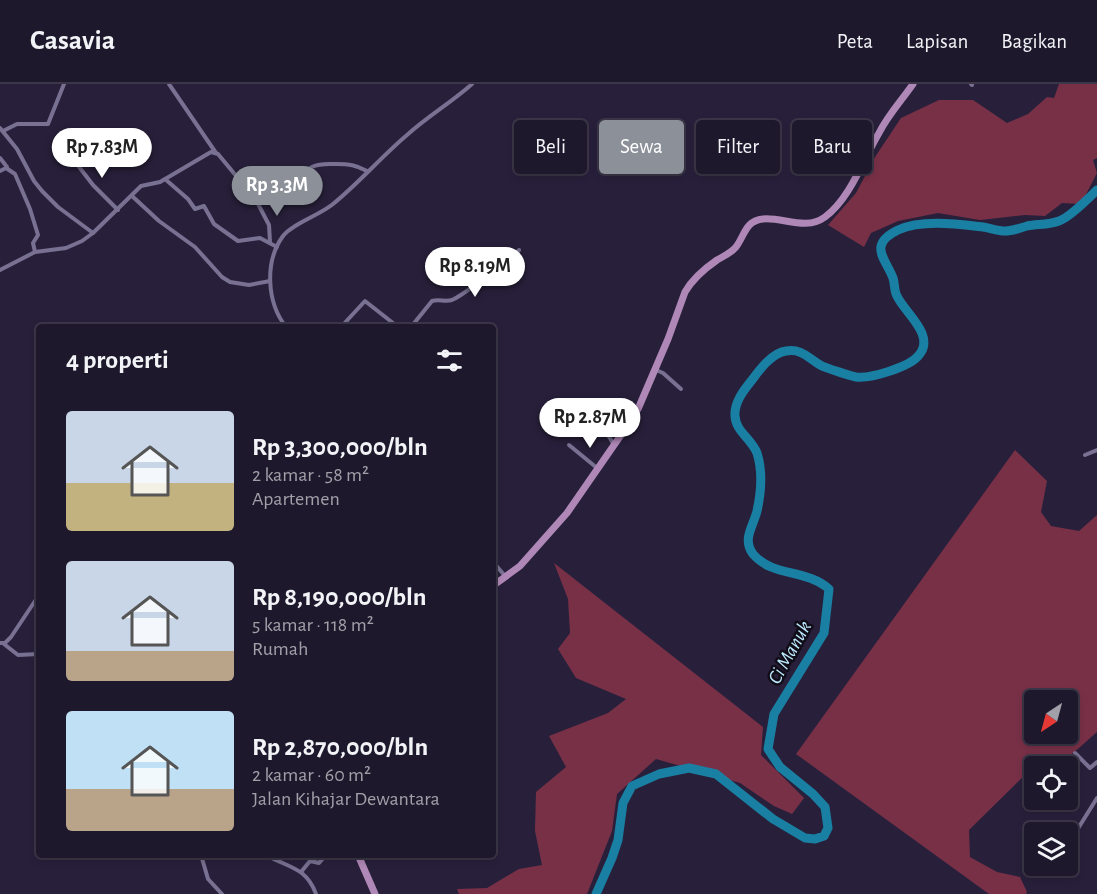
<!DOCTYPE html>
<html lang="id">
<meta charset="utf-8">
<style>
:root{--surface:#1e182c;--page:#262134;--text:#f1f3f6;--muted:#a1a0a9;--line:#3c3748;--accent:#8c9099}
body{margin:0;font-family:"Alegreya Sans",sans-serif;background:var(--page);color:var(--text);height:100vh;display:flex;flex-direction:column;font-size:22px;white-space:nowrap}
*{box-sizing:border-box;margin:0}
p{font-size:20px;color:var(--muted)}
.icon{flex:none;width:33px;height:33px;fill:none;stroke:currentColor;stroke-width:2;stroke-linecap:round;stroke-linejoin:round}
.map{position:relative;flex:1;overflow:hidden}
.drawer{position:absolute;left:36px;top:240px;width:460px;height:534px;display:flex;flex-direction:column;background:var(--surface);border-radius:6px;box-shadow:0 3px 9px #0003,0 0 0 2px var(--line)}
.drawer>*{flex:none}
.hud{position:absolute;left:514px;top:36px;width:492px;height:54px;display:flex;gap:12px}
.needle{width:39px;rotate:216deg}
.fabs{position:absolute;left:1024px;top:606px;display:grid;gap:12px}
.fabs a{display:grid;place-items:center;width:54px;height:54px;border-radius:6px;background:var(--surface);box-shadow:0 3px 9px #0003,0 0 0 2px var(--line);font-size:30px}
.price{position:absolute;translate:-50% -51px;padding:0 14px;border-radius:21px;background:#fff;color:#222;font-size:20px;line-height:39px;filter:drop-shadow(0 2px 3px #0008)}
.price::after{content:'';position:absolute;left:50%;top:36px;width:18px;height:14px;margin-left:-9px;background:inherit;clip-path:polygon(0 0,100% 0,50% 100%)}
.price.current{background:var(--accent);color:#fff}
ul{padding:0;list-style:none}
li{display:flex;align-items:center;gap:18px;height:150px;padding:0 30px}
li span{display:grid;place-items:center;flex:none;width:168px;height:120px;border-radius:6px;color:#555}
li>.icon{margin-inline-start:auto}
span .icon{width:72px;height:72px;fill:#fffc;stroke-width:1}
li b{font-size:26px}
h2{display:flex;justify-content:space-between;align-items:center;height:72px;padding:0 30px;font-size:26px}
.tag{padding:0 21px;border-radius:6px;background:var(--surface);box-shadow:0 3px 9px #0003,0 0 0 2px var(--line);font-size:21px;line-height:54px}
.tag.current{background:var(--accent);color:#fff}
header{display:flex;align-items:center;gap:36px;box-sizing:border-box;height:84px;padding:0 30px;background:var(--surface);border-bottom:2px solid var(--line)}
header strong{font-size:28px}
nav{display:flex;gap:33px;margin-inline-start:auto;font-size:21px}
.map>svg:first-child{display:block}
.forest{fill:#783047;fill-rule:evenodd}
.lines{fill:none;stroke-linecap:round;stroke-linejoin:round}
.river{stroke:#1980a4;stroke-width:9}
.minor{stroke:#787191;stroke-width:4}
.primary{stroke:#b088b7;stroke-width:7}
.labels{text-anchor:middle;stroke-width:5;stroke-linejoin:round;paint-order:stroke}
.water-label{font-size:20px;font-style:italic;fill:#bde9fd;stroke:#100d18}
</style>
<header>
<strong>Casavia</strong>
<nav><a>Peta</a><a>Lapisan</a><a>Bagikan</a></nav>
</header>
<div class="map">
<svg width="1097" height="810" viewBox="0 0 1097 810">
<rect width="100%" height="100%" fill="#28203b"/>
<g class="forest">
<path d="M1059,0H1097V74L1093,76L1097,89L1081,120L1062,119L1045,132L1025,131L980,136L938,129L898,137L871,149L864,163L828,141L856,109L875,73L901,34L939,16H973L1007,39L1028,30L1047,13L1054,14Z"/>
<path d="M1015,366L1047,397L1041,428L1051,442L1079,447L1097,431V648C1077,665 1064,682 1035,682V686L1028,688L969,746L970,773L997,788L1020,793L1027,808L1026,810H989L796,670ZM1035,616H1068V650H1035Z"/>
<path d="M554,479L763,643L761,671L804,714L792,730L774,722L740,699L656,675L617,710L612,747L587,810H459L457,805L487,804L519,785L542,781L535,747L536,708L566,683L549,652L608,629L626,615L576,594L558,565L570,549L568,515Z"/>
</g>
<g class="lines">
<path class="river" d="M596,810L612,774L618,756L623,719L632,702L659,690L689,684L716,690L773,735L805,754L815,755L824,752L828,744L825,723L813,710L780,683L768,665L774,630L824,549L829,505C807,485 772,493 753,470C742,455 753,443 757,427C761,409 763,388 757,369C751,354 736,348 735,332C734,318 744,306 752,296C760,285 772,269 786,267C802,264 809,275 822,282C826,284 851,292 856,293C870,295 910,283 919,271C936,251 904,228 897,212C894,207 895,200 893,194C886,175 867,161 898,146C922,135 957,140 983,143C990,144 998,147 1005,147C1013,147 1020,144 1027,142C1038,140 1049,141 1059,137C1069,134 1089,114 1097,106"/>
<g class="minor">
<path d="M169,0L216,69"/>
<path d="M971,0L972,1"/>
<path d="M0,44L17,65L34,97L42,107L58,123L93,149"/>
<path d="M3,47L17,40H48L64,0"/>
<path d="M0,74L7,83"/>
<path d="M73,75L93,101L118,126"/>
<path d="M0,87L6,84L15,90L30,125L38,151L33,159L35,168"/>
<path d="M165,95L188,115L195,125L204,122L214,140L238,157L260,154L277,163"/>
<path d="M132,112L159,137L195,163L222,193L230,198L249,201L270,197"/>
<path d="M256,116L269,141L270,158"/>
<path d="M0,186L35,168L66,164L82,157L93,149L141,102L160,98L211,68L218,70L256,116C287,114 291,95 312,83C320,79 328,80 336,80C349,80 356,81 367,87"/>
<path d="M286,243C267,219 264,178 283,152C292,140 320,131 333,120C359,99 381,73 407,51C428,32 452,18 472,0"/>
<path d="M341,243L365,217L398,243"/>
<path d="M411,243L432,217C439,215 445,218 452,216C470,208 484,189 504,187L519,166"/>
<path d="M656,286L663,289L681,305"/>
<path d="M594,328L614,361"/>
<path d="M569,361L597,384"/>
<path d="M1085,371L1097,366"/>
<path d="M494,479L505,492"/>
<path d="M0,559H5L11,553L39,511"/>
<path d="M4,560L18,571L39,570"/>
<path d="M1075,669L1090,684L1097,678"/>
<path d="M1074,751L1097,714"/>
<path d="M201,771L208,795L222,810"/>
<path d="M266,771C289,784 306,783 316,810"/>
<path d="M301,788L310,777L319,779L326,771"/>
</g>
<g class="primary">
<path d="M494,501L520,482L567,429L630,338L638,325L668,255L685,208C693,194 704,185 717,176C724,172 731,169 736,163C745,151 745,137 763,135C783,133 806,147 825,133C850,115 864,74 879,49C888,31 902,16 913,0"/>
<path d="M358,771L375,810"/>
</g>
</g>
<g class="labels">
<g class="water-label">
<text transform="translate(789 568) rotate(-61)" y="7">Ci Manuk</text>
</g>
</g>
</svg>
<div class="fabs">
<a><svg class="needle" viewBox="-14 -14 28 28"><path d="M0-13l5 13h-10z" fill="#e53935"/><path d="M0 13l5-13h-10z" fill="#a1a0a9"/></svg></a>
<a><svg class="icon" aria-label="locate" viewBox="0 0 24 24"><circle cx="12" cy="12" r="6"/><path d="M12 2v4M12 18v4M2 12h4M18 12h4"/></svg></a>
<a><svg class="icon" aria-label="layers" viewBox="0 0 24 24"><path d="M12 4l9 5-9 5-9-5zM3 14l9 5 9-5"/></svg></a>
</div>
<b class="price" style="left:102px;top:95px">Rp 7.83M</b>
<b class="price current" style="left:277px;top:133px">Rp 3.3M</b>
<b class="price" style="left:475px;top:214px">Rp 8.19M</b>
<b class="price" style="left:590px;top:365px">Rp 2.87M</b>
<div class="hud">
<a class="tag">Beli</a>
<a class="tag current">Sewa</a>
<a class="tag">Filter</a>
<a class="tag">Baru</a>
</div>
<section class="drawer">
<h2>4 properti<svg class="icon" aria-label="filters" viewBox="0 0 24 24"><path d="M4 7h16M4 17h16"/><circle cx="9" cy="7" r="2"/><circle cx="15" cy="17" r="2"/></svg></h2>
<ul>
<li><span style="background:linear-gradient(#c9d6e8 60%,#c2b280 0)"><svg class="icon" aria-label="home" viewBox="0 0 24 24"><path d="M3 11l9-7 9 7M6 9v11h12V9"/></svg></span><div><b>Rp 3,300,000/bln</b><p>2 kamar · 58 m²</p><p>Apartemen</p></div></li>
<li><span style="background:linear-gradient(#c9d6e8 75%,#b9a48a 0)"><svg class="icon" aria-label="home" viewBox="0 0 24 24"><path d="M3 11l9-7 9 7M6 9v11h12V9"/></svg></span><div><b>Rp 8,190,000/bln</b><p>5 kamar · 118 m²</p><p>Rumah</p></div></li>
<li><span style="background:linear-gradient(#bfe0f5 65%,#b9a48a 0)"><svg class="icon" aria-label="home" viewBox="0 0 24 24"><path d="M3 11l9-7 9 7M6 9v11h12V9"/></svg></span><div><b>Rp 2,870,000/bln</b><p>2 kamar · 60 m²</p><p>Jalan Kihajar Dewantara</p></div></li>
</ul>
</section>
</div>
